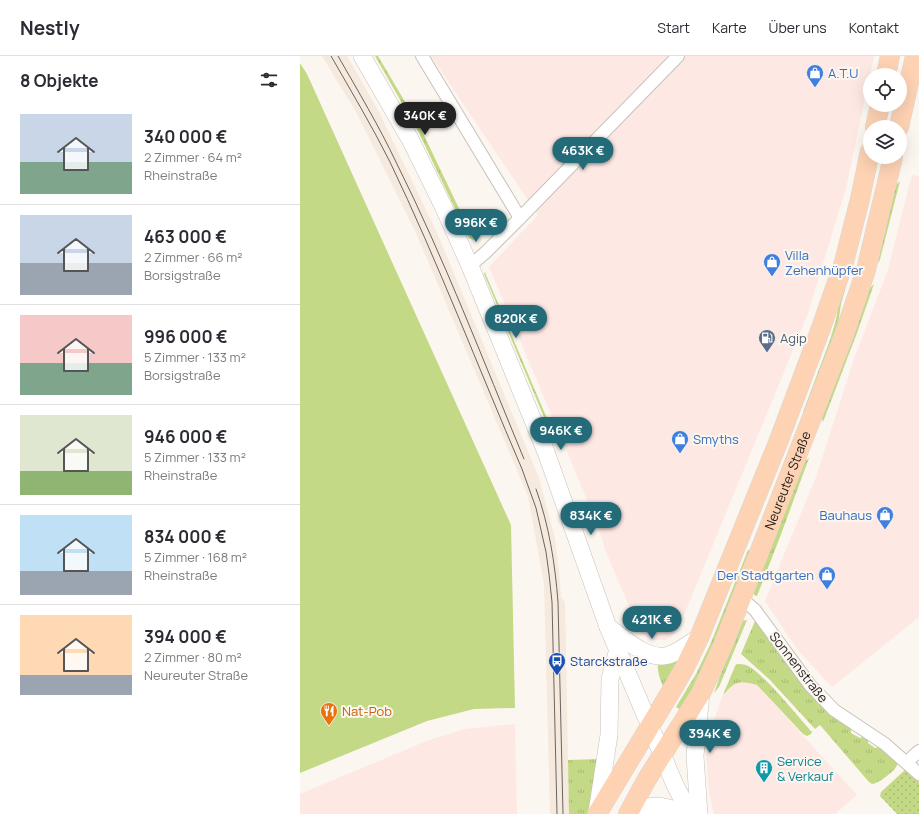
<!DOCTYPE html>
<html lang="de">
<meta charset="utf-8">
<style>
:root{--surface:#fff;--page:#f7f7f7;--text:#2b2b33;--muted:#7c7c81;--line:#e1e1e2;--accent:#246b79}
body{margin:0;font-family:Manrope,sans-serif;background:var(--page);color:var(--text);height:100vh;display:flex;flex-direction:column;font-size:15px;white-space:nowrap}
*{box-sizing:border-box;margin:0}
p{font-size:13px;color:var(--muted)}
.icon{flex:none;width:22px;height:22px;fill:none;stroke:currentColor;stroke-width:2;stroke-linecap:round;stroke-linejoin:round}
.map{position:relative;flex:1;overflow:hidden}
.details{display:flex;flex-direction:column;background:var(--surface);width:300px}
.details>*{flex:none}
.tools{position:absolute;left:563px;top:12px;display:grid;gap:8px}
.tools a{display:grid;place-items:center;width:44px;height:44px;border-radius:50%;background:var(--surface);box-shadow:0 4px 16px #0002;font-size:20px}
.price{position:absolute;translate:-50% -34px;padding:0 9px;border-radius:14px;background:var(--accent);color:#fff;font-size:13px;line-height:26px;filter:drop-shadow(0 1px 2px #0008)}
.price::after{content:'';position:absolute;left:50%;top:24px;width:12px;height:9px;margin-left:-6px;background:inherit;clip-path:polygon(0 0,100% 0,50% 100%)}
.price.selected{background:#222;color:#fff}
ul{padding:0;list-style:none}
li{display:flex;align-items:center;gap:12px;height:100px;padding:0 20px}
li+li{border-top:1px solid var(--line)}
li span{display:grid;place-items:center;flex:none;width:112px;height:80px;border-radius:0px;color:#555}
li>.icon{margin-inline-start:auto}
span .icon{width:48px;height:48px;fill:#fffc;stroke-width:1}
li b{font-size:17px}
h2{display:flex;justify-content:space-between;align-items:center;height:48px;padding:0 20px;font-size:17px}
header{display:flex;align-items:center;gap:24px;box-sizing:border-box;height:56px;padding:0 20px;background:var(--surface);border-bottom:1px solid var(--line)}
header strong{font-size:19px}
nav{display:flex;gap:22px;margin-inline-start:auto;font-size:14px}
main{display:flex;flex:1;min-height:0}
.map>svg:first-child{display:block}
.commercial{fill:#fde8e4}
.built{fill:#f5eadd}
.grass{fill:url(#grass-tufts)}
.park{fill:url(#park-dots)}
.garden{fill:#c3d985}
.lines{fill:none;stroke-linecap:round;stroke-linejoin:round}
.street-casing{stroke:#c7c2bb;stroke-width:14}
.secondary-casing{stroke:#c7c2bb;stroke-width:18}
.primary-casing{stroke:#d7d6d6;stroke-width:20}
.street{stroke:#fff;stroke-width:12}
.secondary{stroke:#fff;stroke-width:17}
.primary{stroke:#fed3b4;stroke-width:19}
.tram{stroke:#686562;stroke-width:1}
.labels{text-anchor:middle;stroke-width:4;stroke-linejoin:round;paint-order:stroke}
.shop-label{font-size:13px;fill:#366cbe;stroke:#fcf6f0;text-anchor:start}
.service-label{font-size:13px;fill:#4e5e75;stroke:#fcf6f0;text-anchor:start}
.street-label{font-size:13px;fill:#1f1d1b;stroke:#fcf6f0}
.transit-label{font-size:13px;fill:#164399;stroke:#fcf6f0;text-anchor:start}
.food-label{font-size:13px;fill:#c56008;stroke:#fcf6f0;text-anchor:start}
.culture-label{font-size:13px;fill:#0d838f;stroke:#fcf6f0;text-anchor:start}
</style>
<header>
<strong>Nestly</strong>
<nav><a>Start</a><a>Karte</a><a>Über uns</a><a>Kontakt</a></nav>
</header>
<main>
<section class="details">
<h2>8 Objekte<svg class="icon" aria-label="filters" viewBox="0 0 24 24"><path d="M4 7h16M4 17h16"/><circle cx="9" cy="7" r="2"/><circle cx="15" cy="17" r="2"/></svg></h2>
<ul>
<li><span style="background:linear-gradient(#c9d6e8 60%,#7fa58c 0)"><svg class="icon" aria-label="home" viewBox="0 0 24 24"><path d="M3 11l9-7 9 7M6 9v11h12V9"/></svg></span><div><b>340 000 €</b><p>2 Zimmer · 64 m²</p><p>Rheinstraße</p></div></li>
<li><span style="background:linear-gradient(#c9d6e8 60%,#9aa5b1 0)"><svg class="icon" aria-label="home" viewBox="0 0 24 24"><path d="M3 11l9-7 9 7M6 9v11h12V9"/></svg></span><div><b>463 000 €</b><p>2 Zimmer · 66 m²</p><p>Borsigstraße</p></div></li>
<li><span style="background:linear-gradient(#f6c9c9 60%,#7fa58c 0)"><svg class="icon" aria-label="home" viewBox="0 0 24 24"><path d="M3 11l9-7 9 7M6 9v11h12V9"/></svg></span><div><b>996 000 €</b><p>5 Zimmer · 133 m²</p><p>Borsigstraße</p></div></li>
<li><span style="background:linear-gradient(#dfe7d0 70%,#8fb573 0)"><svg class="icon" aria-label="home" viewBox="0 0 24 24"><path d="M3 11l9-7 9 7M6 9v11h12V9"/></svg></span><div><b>946 000 €</b><p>5 Zimmer · 133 m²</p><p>Rheinstraße</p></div></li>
<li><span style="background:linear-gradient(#bfe0f5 70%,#9aa5b1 0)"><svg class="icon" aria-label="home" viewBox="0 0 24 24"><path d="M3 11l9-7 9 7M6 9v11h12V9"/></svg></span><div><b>834 000 €</b><p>5 Zimmer · 168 m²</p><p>Rheinstraße</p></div></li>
<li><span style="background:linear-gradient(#ffd9b3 75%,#9aa5b1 0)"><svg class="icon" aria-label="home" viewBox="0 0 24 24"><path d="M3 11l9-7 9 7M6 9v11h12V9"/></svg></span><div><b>394 000 €</b><p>2 Zimmer · 80 m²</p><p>Neureuter Straße</p></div></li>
</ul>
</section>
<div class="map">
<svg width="619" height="758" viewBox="0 0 619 758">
<defs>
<pattern id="grass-tufts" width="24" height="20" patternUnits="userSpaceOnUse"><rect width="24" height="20" fill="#c3d985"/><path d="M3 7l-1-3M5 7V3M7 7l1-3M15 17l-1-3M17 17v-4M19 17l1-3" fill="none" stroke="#a7ba72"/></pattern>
<pattern id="park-dots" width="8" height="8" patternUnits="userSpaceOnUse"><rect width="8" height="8" fill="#c3d985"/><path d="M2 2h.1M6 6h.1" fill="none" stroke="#a7ba72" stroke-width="1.8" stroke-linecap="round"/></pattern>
</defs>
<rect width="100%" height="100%" fill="#fcf6f0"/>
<g class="commercial">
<path d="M131,0H574L546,132L507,260L377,576L366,584H351L340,576L306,496L297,467L189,211L238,159Z"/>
<path d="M612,119L619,120V561L532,631L497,593L465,545L516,421L554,303L588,214Z"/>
<path d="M439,626H447L457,629L557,739L535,758H414L409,736L406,698L412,669L423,639L433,628Z"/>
<path d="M215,668L217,758H0V738L129,684L165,673Z"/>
</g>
<path class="built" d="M22,0H47L78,54L138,179L239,422L255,483L259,515L261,541L265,546L269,758H250L244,528L228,440L116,177L56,56Z"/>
<g class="grass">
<path d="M75,0H78L121,73L174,184L169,182L118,75Z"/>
<path d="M600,125L579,207L578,200L594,131Z"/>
<path d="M560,170L563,171L541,248L538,268L506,357L503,356L530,284L536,264L539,246Z"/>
<path d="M185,216L186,219L257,386L254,385L184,218Z"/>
<path d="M574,228L557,277L523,366L521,360L568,234Z"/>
<path d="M509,402L480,481L457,540L454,539V533L503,407Z"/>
<path d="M448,494L452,496C430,549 410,604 381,654L376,651L396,618L410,589Z"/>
<path d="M447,564L419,631L414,637L438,569L441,565Z"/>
<path d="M455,565H457L516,644L527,655L551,673V677L560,682L564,680L568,683V687L575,692L580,691L596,704C597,707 598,708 596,711C593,716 578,728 572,728L569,726L520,669L515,673L470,624L441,598Z"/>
<path d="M381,602L364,633C360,623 357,616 358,606Z"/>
<path d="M437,608C440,608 443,608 446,609C463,616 498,661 512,676L511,678L507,680L503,678L457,629C439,624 435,625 423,639L435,610Z"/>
<path d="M300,703L292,748L287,758H269L268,704Z"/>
</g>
<path class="park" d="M606,713L619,726V758H597L580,740L581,736Z"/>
<path class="garden" d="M0,7L7,18L211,469L215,652L174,653L127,665L0,717Z"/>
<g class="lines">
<defs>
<g id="street">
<path d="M122,0L220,162"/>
<path d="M170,210L186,196L220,162L378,0"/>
<path d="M441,542L455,554L510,629L534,654L585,688L619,718"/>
<path d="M607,706L619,695"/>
</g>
<g id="secondary">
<path d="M62,0L111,85L144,152L170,210L246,396L308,571L375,729L390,758"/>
<path d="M308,571C324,582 348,606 369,599C379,596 389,587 399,582"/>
<path d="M297,756L309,679L310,623L318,593"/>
<path d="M336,758C351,743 372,753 389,758"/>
<path d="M399,758L395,700L401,637"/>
</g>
<g id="primary">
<path d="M586,19L590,0"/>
<path d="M575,71L580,49"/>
<path d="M599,71L615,0"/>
<path d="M297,758L373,632L385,611L399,582L479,384L521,272L544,206L560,143L570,95"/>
<path id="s1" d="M328,758L347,723L401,637L423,589L544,279L566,214L593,101"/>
</g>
</defs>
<use href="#street" class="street-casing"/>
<use href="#secondary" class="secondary-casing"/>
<use href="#primary" class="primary-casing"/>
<use href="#street" class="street"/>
<use href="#secondary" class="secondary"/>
<use href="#primary" class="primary"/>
<g class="tram">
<path d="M31,0C51,35 72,70 90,106C138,206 178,311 222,413L236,452L246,496L249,518L252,546L257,758"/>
<path d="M38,0C58,35 79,70 96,106C144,202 183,304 224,403"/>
<path d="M236,433C249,469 255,507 258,546L263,758"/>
</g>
</g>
<defs>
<symbol id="shop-pin" viewBox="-11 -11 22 30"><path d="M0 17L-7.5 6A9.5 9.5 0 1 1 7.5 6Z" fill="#3f7fe0" stroke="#fcf6f0"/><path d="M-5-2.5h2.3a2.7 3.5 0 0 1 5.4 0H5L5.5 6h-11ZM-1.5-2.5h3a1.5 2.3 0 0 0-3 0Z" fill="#fff"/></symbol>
<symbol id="fuel-pin" viewBox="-11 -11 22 30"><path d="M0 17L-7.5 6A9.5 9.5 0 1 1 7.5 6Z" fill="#5c6f8a" stroke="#fcf6f0"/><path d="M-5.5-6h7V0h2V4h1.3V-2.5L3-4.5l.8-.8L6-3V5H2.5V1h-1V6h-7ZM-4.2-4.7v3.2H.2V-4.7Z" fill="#fff"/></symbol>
<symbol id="bus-pin" viewBox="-11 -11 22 30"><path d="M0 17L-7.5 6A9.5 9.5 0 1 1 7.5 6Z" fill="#1a4fb4" stroke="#fcf6f0"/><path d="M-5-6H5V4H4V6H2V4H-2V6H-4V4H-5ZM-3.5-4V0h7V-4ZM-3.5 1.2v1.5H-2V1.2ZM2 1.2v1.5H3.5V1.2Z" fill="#fff"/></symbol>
<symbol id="restaurant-pin" viewBox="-11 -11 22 30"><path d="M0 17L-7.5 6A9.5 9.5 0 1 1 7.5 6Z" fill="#e8710a" stroke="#fcf6f0"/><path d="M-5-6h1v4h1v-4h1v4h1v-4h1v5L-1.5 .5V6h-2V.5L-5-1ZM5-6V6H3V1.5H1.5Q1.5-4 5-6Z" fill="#fff"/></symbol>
<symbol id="building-pin" viewBox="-11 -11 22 30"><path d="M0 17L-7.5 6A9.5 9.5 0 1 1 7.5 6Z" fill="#0f9aa8" stroke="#fcf6f0"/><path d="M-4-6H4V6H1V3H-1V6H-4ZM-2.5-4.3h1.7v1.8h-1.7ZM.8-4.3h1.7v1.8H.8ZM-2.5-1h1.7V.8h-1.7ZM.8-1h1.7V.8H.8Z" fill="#fff"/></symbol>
</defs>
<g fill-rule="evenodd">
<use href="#shop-pin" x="505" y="7" width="20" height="27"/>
<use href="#shop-pin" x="462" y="196" width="20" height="27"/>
<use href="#fuel-pin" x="457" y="272" width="20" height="27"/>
<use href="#shop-pin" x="370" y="373" width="20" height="27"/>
<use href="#shop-pin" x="575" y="449" width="20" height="27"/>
<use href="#shop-pin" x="517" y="509" width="20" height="27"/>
<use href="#bus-pin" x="247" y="595" width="20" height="27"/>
<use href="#restaurant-pin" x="19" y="645" width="20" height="27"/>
<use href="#building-pin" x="454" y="702" width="20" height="27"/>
</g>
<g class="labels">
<g class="shop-label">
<text x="528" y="22">A.T.U</text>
<text x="485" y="204">Villa<tspan x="485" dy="15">Zehenhüpfer</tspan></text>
<text x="393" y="388">Smyths</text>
<text x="572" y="464" text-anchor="end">Bauhaus</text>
<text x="514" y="524" text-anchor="end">Der Stadtgarten</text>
</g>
<g class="service-label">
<text x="480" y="287">Agip</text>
</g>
<g class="street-label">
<text dy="5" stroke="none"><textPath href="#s1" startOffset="371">Neureuter Straße</textPath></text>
<text transform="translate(499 611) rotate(52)" y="5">Sonnenstraße</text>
</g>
<g class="transit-label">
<text x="270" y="610">Starckstraße</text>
</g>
<g class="food-label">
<text x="42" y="660">Nat-Pob</text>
</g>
<g class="culture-label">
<text x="477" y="710">Service<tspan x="477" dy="15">&amp; Verkauf</tspan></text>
</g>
</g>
</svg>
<div class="tools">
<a><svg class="icon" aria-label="locate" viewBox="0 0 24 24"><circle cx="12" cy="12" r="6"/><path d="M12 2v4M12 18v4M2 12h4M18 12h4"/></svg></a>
<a><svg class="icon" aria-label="layers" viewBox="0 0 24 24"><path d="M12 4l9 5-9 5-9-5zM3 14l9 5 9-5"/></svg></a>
</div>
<b class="price selected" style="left:125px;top:80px">340K €</b>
<b class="price" style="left:283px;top:115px">463K €</b>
<b class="price" style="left:176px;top:187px">996K €</b>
<b class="price" style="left:216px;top:283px">820K €</b>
<b class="price" style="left:261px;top:395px">946K €</b>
<b class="price" style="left:291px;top:480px">834K €</b>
<b class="price" style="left:352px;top:584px">421K €</b>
<b class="price" style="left:410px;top:698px">394K €</b>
</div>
</main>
